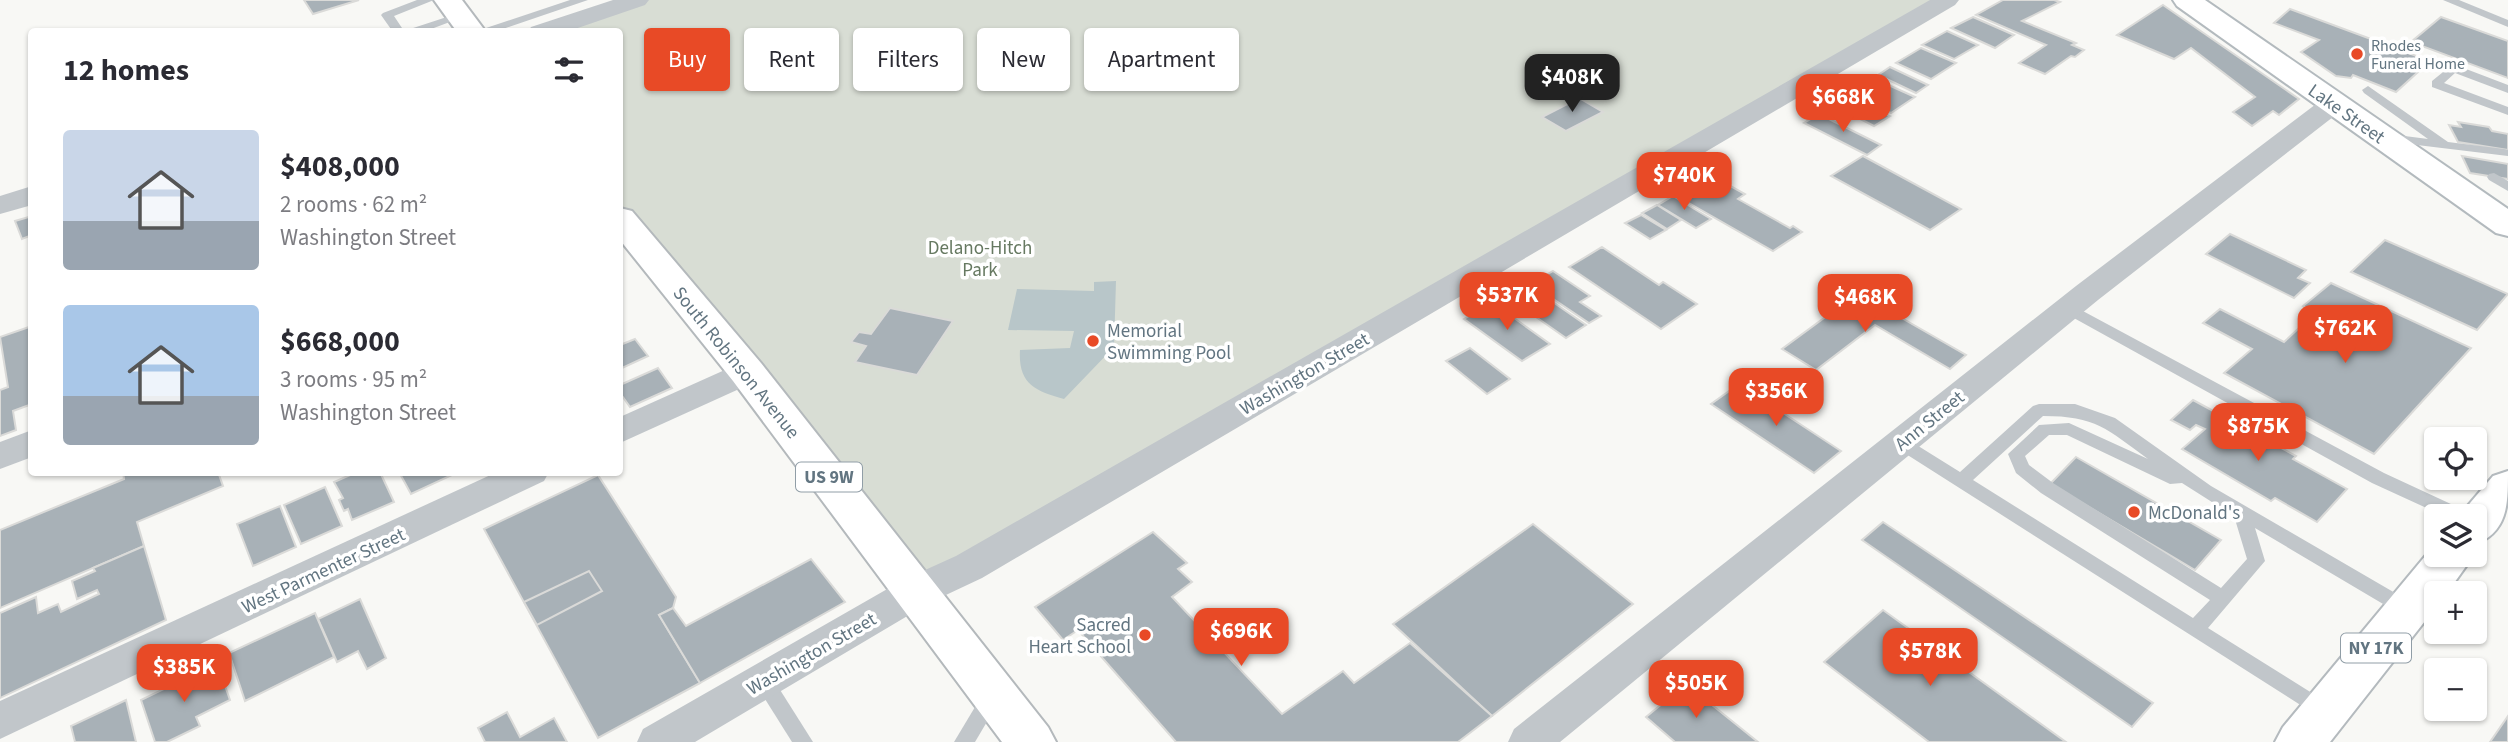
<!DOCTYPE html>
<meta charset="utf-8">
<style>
:root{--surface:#fff;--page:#f7f7f7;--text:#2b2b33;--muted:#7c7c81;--accent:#e84a26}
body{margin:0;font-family:"Source Sans 3",sans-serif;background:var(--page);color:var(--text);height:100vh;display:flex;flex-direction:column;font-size:26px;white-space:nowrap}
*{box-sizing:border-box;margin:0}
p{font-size:23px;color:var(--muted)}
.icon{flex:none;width:38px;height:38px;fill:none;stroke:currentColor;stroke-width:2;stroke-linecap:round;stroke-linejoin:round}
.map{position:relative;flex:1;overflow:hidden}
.sheet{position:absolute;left:28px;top:28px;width:595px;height:448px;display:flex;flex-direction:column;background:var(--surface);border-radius:7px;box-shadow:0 2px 5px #0004}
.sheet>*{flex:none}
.top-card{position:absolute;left:644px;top:28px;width:665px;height:63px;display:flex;gap:14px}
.controls{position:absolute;left:2424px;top:427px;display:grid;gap:14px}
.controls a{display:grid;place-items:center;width:63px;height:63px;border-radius:7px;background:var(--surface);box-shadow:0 2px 5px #0004;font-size:35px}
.price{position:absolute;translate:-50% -60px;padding:0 16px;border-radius:14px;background:var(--accent);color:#fff;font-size:23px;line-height:46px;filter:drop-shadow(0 2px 4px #0008)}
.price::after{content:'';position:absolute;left:50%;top:42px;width:21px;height:16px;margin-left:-10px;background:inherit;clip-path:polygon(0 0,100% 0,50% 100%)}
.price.selected{background:#222;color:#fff}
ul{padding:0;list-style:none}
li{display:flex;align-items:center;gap:21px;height:175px;padding:0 35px}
li span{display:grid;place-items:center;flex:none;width:196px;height:140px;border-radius:7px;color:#555}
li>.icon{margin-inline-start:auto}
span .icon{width:84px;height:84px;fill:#fffc;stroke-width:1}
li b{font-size:30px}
h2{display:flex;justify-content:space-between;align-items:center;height:84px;padding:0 35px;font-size:30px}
.chip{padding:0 24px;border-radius:7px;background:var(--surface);box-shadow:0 2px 5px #0004;font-size:24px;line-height:63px}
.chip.selected{background:var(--accent);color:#fff}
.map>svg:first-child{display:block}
.green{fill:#d8ddd4}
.water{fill:#b8c6c9}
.building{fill:#a8b1b7;stroke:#dadad8;stroke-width:2}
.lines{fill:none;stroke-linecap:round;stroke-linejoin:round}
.secondary-casing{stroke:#b3babe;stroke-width:4}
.primary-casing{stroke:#b4babe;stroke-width:4}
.trunk-casing{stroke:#b4b9bc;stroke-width:4}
.service{fill:#c1c6ca;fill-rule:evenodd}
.minor{fill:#c1c6ca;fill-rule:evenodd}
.secondary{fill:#fff;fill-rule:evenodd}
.primary{fill:#fff;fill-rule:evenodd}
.trunk{fill:#fff;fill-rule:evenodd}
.poi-dot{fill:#e84a26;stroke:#fff;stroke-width:2.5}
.labels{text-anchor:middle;stroke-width:7;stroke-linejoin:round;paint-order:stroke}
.far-poi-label{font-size:16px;fill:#627581;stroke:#fff;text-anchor:start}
.shield{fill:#fff;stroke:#919ea7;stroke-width:2}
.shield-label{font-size:18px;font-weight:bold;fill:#627581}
.street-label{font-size:19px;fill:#627581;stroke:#fff}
.park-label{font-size:19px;fill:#667961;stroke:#fff}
.poi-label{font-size:19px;fill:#627581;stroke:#fff;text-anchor:start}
</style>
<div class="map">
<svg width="2508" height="742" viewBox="0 0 2508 742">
<rect width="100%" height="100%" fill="#f8f8f5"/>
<path class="green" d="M641,0H1948L917,591L620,218V32H543Z"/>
<path class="water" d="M1116,281L1114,347L1064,399C1034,391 1018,383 1020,350L1070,348L1074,331L1008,330L1017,289L1094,291V282Z"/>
<g class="building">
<path d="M304,0H359L313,14Z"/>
<path d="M2003,0H2054L2060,2L2022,21L2076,43L2072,45L2084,50L2075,57L2071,56L2045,74L2019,63L2046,45L1976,15Z"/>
<path d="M2163,5L2299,99L2279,115L2273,111L2252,126L2233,112L2255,97L2191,48L2174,59L2117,35Z"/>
<path d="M2290,9L2387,45L2430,61L2396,92L2353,75L2351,78L2336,76L2301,52L2319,40L2274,23Z"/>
<path d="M1973,17L2014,35L1995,48L1951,28Z"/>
<path d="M2441,17L2508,41V78L2411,42Z"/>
<path d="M1947,31L1978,45L1954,59L1922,45Z"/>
<path d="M1921,48L1956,63L1931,79L1896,63Z"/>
<path d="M1890,67L1928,85L1916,93L1878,75Z"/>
<path d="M1873,78L1915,97L1891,113L1849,93Z"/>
<path d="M1844,94L1890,116L1874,126L1831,104Z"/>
<path d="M1579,98L1603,112L1566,131L1542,117Z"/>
<path d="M1819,114L1881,145L1867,155L1804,123Z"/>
<path d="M2458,122L2489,127L2492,131L2508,134V150L2458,142L2449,125L2461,127Z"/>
<path d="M1863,156L1961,209L1930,230L1831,176Z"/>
<path d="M2462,156L2508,164V179L2470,173Z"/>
<path d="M1716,178L1745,194L1738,199L1790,228L1793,226L1802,232L1773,251L1673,194L1692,183L1701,188Z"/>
<path d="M1673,196L1711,219L1696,228L1658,205Z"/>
<path d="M1657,205L1681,220L1667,229L1642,213Z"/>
<path d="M1641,215L1666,230L1650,239L1625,223Z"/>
<path d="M32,216V235L22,239L15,221Z"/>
<path d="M2230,234L2306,270L2298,278L2310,283L2294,298L2206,254Z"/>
<path d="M2385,240L2508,294L2477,330L2351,272Z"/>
<path d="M1602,247L1659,285L1663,282L1697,304L1661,329L1569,267Z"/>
<path d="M1553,271L1590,296L1580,302L1601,316L1589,323L1531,284Z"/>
<path d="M2331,283L2471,348L2374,454L2224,373L2252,349L2203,323L2220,309L2284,342L2315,313L2303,306Z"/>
<path d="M1527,284L1586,325L1566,338L1506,296Z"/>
<path d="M1858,293L1966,355L1950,369L1875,325L1816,370L1782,349Z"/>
<path d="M1492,302L1550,344L1522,361L1464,319Z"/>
<path d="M890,308L953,321L917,375L855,362L866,346L851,342L859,332L871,334Z"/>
<path d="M32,326V404L13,411L16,430L0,436V390L8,387L0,337Z"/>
<path d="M635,339L648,356L620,369V345Z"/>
<path d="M1470,348L1510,379L1487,394L1446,361Z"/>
<path d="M658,368L672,388L630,407L620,393V385Z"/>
<path d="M1739,384L1841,451L1814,473L1711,404Z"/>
<path d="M2193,400L2296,456L2293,459L2347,489L2317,522L2275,498L2271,501L2182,449L2205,429L2196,425L2190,430L2171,420Z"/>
<path d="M2076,457L2221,540L2195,570L2050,484Z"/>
<path d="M123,472H218L223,486L137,522L144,546L0,608V530L124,479Z"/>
<path d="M357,472H380L394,502L352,520L348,509L344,511L339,500L343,498L334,482Z"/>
<path d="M399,472H451L452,475L411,494Z"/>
<path d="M598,475L676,597L673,608L659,615L700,683L598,738L484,529Z"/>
<path d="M325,487L342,526L301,544L284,505Z"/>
<path d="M280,506L296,547L253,566L237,524Z"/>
<path d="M1883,522L2153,703L2132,727L1862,540Z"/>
<path d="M1533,524L1633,604L1492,716L1393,624Z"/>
<path d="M1153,532L1187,563L1178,569L1192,582L1172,597L1282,714L1343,671L1354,683L1410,643L1492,716L1458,742H1176L1078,630L1063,640L1035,607Z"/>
<path d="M144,546L166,620L0,698V613L36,597L38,613L58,604L61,612L99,594L97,590L77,599L72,581L95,571L93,568Z"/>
<path d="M811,559L845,602L700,683L659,615L673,608L686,626Z"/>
<path d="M589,571L602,591L537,625L524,602Z"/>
<path d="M360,599L386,658L367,669L358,651L337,662L318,619Z"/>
<path d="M1883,610L2066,742H1929L1824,662Z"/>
<path d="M315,613L334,657L245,701L229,653Z"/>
<path d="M217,663L230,700L196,717L200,726L167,742H155L141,700Z"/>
<path d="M1686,684L1758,742H1675L1646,717Z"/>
<path d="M126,700L136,742H75L71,726Z"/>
<path d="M507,712L520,737L554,718L567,742H485L478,728Z"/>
<path d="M2508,716V742H2490Z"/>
</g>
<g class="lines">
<defs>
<path id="secondary" d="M2173,0H2205L2508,209V236L2496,233L2177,6Z"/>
<g id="primary">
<path d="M2508,471C2508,505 2508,532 2474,545V516H2459L2493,476Z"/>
<path d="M2436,543V555H2474L2447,593H2436V607L2330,742H2275L2283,727Z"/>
</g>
<g id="trunk">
<path d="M434,0H462L486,32H457Z"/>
<path d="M620,208L632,211L761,363L1048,727L1056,742H1002L733,381L620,240Z"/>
</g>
</defs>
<use href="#secondary" class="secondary-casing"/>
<use href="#primary" class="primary-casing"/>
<use href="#trunk" class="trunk-casing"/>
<g class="service">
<path d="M417,0H434L394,16L404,31L456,14L460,13L466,16L423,32H393L381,15L383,13Z"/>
<path d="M570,0H588L494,32H474Z"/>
<path d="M2443,0H2459L2508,20V27Z"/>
<path d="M2453,64L2508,85V93L2455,73L2444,83L2508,107V115L2432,87V81Z"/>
<path d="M2368,86L2448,142L2504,149L2508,150V156L2384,141V135L2389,134L2428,139L2364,93L2362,90Z"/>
<path d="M2494,173L2508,181V191L2489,180L2487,177L2489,174Z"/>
<path d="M2068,303L2384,473L2466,511L2469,516H2444L2372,483L2063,312L2060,308Z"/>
<path d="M2039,404H2075L2115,418L2211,486L2414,604L2416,609L2414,614L2407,617L2400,614L2255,528L2265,561L2208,628L2331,705L2334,711L2331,717L2324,720L1895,447L1893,443L1895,439H1907L1960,472L2033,406ZM2043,416C2096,416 2107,429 2148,459L2069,423L2039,425L2008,454L2016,473L2041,493L2210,600L2193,618L1973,480ZM2049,435H2067L2170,484L2182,483L2234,516L2247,559L2221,588L2053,483L2029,465L2025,456Z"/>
<path d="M763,672L770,674L813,742H792L753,680L756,674Z"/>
<path d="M991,690L998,692L1001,698L975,742H954L984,692Z"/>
</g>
<g class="minor">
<path d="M613,0H649L645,5L566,32H528L531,27Z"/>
<path d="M1930,0H1959L1955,5L982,578L931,602L695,742H637L643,729L903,580L956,556Z"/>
<path d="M2333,96L2342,98L2346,104L2342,110L2098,300L1560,742H1508L1514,729L2076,286L2324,98Z"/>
<path d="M32,186V205L0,214V196Z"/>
<path d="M747,360L759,364L764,372L759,380L620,443V417Z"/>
<path d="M32,430V457L0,469V442Z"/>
<path d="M497,472H549L544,481L0,739V701Z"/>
</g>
<use href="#secondary" class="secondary"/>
<use href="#primary" class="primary"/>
<use href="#trunk" class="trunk"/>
</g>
<g class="poi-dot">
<circle cx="2357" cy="54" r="7"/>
<circle cx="1093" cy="341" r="7"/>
<circle cx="2134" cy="512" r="7"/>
<circle cx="1145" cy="635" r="7"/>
</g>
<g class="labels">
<g class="far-poi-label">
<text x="2371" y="51">Rhodes<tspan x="2371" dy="18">Funeral Home</tspan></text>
</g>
<g class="shield">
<rect x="796" y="462.5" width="66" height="29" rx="5"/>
<rect x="2341" y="633.5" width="70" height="29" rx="5"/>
</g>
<g class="shield-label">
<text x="829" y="483">US 9W</text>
<text x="2376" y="654">NY 17K</text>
</g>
<g class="street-label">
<text transform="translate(2347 113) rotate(35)" y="7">Lake Street</text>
<text transform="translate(737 362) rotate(51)" y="7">South Robinson Avenue</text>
<text transform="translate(1304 373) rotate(-30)" y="7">Washington Street</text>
<text transform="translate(1929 420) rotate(-39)" y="7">Ann Street</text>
<text transform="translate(323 570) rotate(-25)" y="7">West Parmenter Street</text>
<text transform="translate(811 653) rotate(-30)" y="7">Washington Street</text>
</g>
<g class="park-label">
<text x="980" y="254">Delano-Hitch<tspan x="980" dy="22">Park</tspan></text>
</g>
<g class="poi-label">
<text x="1107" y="337">Memorial<tspan x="1107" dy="22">Swimming Pool</tspan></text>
<text x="2148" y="519">McDonald's</text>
<text x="1131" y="631" text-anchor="end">Sacred<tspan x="1131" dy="22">Heart School</tspan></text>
</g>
</g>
</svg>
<div class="controls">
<a><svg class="icon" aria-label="locate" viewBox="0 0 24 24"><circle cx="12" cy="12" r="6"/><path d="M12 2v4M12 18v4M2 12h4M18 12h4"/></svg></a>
<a><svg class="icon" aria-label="layers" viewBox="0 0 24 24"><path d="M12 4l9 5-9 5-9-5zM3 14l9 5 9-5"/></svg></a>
<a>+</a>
<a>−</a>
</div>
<b class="price selected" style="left:1572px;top:114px">$408K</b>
<b class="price" style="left:1843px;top:134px">$668K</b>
<b class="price" style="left:1684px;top:212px">$740K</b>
<b class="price" style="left:1507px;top:332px">$537K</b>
<b class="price" style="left:1865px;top:334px">$468K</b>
<b class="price" style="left:2345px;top:365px">$762K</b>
<b class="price" style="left:1776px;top:428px">$356K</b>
<b class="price" style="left:2258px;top:463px">$875K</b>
<b class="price" style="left:1241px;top:668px">$696K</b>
<b class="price" style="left:1930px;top:688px">$578K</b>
<b class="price" style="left:184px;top:704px">$385K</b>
<b class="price" style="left:1696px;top:720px">$505K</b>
<div class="top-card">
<a class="chip selected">Buy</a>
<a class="chip">Rent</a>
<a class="chip">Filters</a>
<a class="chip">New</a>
<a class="chip">Apartment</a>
</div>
<section class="sheet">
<h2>12 homes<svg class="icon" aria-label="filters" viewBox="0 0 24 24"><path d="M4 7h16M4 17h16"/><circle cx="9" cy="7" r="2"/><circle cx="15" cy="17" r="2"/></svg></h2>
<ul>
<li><span style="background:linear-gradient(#c9d6e8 65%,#9aa5b1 0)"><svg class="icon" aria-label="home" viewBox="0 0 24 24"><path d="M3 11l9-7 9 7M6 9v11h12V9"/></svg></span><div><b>$408,000</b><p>2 rooms · 62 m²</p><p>Washington Street</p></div></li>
<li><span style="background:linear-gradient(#a9c7e8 65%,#9aa5b1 0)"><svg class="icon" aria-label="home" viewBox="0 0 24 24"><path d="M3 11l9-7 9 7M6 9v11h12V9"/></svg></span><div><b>$668,000</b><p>3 rooms · 95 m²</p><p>Washington Street</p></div></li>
</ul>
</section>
</div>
